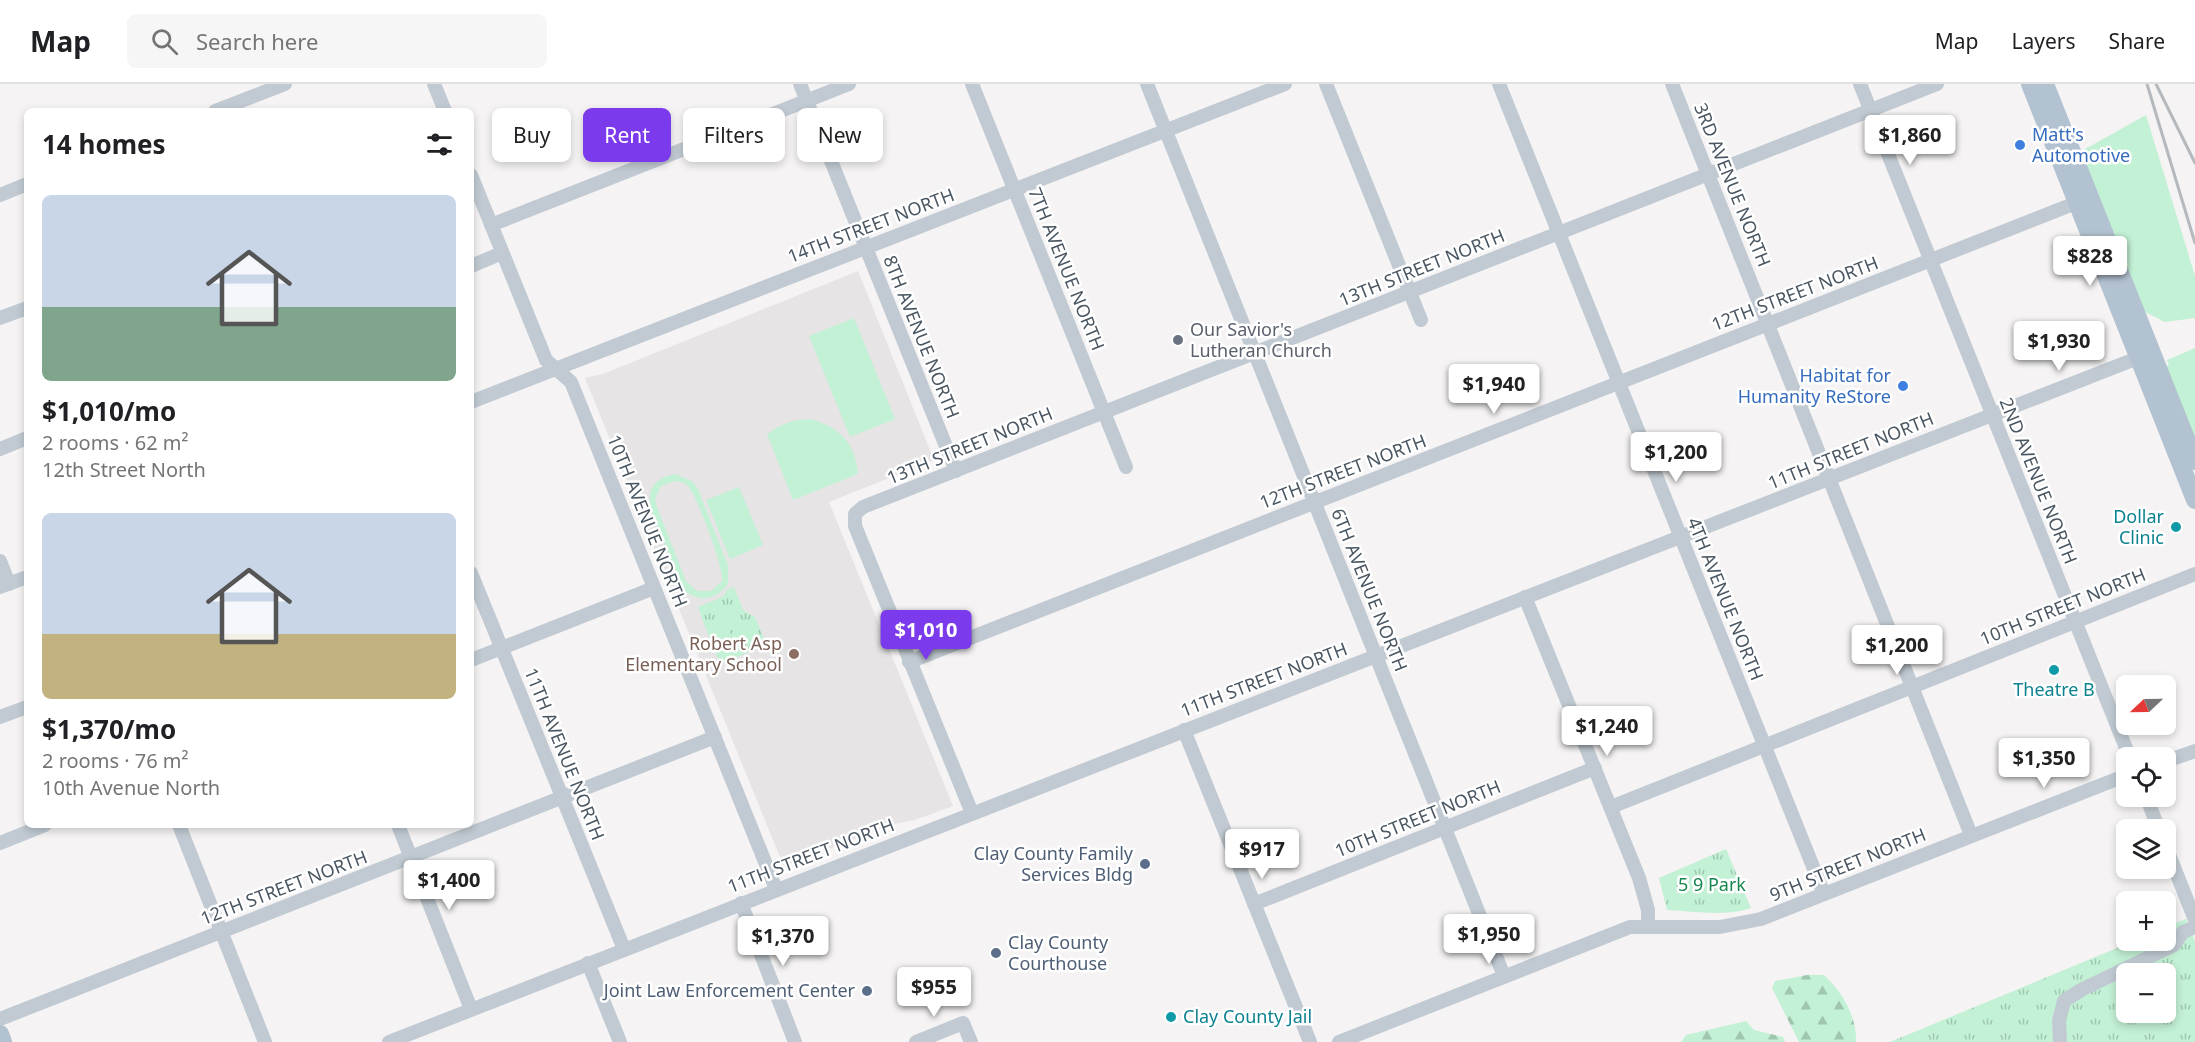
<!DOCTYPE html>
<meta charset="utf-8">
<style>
:root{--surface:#fff;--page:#f6f6f6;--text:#202124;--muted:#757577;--line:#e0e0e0;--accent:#7c3aed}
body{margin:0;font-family:"Noto Sans",sans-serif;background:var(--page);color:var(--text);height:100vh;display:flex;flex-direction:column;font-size:22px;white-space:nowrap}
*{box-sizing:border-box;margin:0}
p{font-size:20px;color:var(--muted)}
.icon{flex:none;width:33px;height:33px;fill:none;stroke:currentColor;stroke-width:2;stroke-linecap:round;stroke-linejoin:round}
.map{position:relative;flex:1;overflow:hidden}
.panel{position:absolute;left:24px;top:24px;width:450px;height:720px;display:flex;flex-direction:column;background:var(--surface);border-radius:9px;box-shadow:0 3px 9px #0003}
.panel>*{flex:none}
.guide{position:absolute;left:492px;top:24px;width:570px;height:54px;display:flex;gap:12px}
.needle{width:39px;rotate:248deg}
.fabs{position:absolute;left:2116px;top:591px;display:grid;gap:12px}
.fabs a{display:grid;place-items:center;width:60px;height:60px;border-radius:9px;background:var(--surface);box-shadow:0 3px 9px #0003;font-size:30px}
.price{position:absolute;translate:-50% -51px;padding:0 14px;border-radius:6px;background:#fff;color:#222;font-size:20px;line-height:39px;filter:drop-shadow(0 2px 3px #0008)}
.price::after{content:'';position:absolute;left:50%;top:36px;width:18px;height:14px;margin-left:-9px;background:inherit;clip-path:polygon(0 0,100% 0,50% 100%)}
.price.on{background:var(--accent);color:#fff}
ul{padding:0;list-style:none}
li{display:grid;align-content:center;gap:12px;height:318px;padding:0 18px}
li span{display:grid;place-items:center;height:186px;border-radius:9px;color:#555}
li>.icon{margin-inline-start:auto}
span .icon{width:108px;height:108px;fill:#fffc;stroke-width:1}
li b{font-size:26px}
h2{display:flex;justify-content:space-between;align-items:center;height:72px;padding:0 18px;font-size:26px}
.tag{padding:0 21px;border-radius:9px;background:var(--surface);box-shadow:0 3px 9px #0003;font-size:21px;line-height:54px}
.tag.on{background:var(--accent);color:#fff}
header{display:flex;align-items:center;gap:36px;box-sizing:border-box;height:84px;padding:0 30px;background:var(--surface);border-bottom:2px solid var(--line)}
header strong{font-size:28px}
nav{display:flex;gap:33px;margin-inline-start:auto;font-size:21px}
.search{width:420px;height:54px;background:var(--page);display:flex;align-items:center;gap:15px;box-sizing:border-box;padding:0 21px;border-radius:9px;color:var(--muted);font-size:22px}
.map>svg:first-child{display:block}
.education{fill:#e6e4e5}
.grass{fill:#c3f1d5;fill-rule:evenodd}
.forest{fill:url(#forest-firs)}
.park{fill:url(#park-tufts);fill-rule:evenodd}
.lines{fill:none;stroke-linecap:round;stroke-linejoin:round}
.minor{stroke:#c1cad2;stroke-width:14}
.major{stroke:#b3c2d1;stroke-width:18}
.rail{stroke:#b5b8bd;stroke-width:3}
.shop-dot{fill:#3f7fe0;stroke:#fff;stroke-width:2}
.worship-dot{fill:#6b7280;stroke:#fff;stroke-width:2}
.culture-dot{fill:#0f9aa8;stroke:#fff;stroke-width:2}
.education-dot{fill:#8d6e63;stroke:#fff;stroke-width:2}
.service-dot{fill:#5c6f8a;stroke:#fff;stroke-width:2}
.labels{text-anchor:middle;stroke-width:5;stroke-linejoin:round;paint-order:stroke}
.shop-label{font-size:18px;fill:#366cbe;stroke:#fff;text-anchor:start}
.street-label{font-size:18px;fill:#4a5661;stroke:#fff}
.worship-label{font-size:18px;fill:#5b616d;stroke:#fff;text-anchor:start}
.culture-label{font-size:18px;fill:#0d838f;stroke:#fff;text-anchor:end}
.education-label{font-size:18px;fill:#785e54;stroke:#fff;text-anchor:end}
.service-label{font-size:18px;fill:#4e5e75;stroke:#fff;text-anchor:end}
.park-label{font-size:18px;fill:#17864f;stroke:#fff}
</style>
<header>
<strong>Map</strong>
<div class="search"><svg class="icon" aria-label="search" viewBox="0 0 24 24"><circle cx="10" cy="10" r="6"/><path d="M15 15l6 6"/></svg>Search here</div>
<nav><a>Map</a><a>Layers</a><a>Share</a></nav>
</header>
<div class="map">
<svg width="2195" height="958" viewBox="0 0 2195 958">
<defs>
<pattern id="forest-firs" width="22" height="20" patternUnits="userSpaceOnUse" patternTransform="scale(1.5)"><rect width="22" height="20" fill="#c3f1d5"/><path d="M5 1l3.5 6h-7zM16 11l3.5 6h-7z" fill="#a0c6b0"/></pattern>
<pattern id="park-tufts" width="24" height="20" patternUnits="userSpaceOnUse" patternTransform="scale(1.5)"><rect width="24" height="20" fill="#c3f1d5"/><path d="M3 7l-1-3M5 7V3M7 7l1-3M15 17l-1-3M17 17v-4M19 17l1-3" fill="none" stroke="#a0c6b0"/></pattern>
</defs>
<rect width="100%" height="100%" fill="#f5f3f3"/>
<path class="education" d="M858,187L934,376L829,418L953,722L915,736L889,741L784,783L585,294L603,290Z"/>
<g class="grass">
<path d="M2146,31L2195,192V234L2165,238L2145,228L2078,69Z"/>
<path d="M854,234L895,335L850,353L809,252Z"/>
<path d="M2195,264V362L2164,284L2169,281L2167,276Z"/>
<path d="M810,335C840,343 855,359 858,390L793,416L767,350C781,340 792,336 810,335Z"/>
<path d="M675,390L692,397L698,405L728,481V500C716,515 703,519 686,508C677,494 672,477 665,461C655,436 632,398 675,390ZM675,397C680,398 684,398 688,402C697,412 724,484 722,497L711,507H697L686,497L657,423L655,415L661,402Z"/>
<path d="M739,403L763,461L730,475L706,416Z"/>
<path d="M724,532L740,572L720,580L704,540Z"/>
</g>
<g class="forest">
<path d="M1807,891H1824C1842,908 1857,932 1856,958H1799L1772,904L1775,897Z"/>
<path d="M1746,937L1754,946L1783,953L1785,958H1681L1686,951Z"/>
</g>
<g class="park">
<path d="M734,503L743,526L755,533L766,560L740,572L724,533L704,540L698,523L722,513L728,505Z"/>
<path d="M1726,765L1751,824C1725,833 1694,827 1667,826L1659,794Z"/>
<path d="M2186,835L2195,857V958H1890L2134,857L2166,856V843ZM2127,890H2166V928H2127Z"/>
</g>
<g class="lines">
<g class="minor">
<path d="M434,0L445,27"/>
<path d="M800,0L956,387"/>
<path d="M972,0L1126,383"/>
<path d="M1147,0L1504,892"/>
<path d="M1326,0L1421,236"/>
<path d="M1499,0L1824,810"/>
<path d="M1672,0L1971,751"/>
<path d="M1860,0L2130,674"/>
<path d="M215,27L285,0"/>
<path d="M471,91L546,276L571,298L776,805"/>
<path d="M0,111L27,100"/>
<path d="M491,141L849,0"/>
<path d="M471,182L502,169"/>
<path d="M0,234L27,224"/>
<path d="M471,318L1285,0"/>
<path d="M0,365L27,354"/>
<path d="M0,477L9,500"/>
<path d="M471,489L624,865"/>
<path d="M0,503L27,493"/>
<path d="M1525,513L1639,794L1648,826V841"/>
<path d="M471,576L654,504"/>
<path d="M909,578L2086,115"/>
<path d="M0,633L27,623"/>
<path d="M1184,646L1310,958"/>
<path d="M2166,677L2195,667"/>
<path d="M2146,712L2159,746"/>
<path d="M1611,723L2195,490"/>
<path d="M972,729L855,442V430L863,423L1937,0"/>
<path d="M179,741L265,958"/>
<path d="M398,741L471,925"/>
<path d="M0,759L45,741"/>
<path d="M2166,763L2195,836"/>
<path d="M741,819L795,958"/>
<path d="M1254,820L1595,684"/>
<path d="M588,879L620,958"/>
<path d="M0,935L715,653"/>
<path d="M389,958L2148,270"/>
<path d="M916,958L963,939L971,958"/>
<path d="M1339,958L1630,843H1720L1761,835L2127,691"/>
<path d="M2060,958L2059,937L2064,917L2081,906L2174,861L2183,848L2195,843"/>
</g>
<g class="major">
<path d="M2030,0L2195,416"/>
<path d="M2045,0L2195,377"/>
<path d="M0,950L3,958"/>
</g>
<g class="rail">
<path d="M2147,0L2195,159"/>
<path d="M2156,0L2195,79"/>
</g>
</g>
<g class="shop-dot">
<circle cx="2020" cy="61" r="6"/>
<circle cx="1903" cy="302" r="6"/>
</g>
<circle class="worship-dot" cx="1178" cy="256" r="6"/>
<g class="culture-dot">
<circle cx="2176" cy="443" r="6"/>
<circle cx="2054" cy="586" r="6"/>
<circle cx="1171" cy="933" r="6"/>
</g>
<circle class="education-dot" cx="794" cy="570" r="6"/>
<g class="service-dot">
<circle cx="1145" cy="780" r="6"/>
<circle cx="996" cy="869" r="6"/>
<circle cx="867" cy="907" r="6"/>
</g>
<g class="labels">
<g class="shop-label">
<text x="2032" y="57">Matt's<tspan x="2032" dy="21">Automotive</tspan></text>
<text x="1891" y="298" text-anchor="end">Habitat for<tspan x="1891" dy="21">Humanity ReStore</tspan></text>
</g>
<g class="street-label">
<text transform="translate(1732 101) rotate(68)" y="6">3RD AVENUE NORTH</text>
<text transform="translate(871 142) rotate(-21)" y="6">14TH STREET NORTH</text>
<text transform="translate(1422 184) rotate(-22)" y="6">13TH STREET NORTH</text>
<text transform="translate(1066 185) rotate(68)" y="6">7TH AVENUE NORTH</text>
<text transform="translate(1795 210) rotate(-21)" y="6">12TH STREET NORTH</text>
<text transform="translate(921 253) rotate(68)" y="6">8TH AVENUE NORTH</text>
<text transform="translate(970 362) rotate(-22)" y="6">13TH STREET NORTH</text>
<text transform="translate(1851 367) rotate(-22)" y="6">11TH STREET NORTH</text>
<text transform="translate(1343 388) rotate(-21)" y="6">12TH STREET NORTH</text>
<text transform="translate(2038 397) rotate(68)" y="6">2ND AVENUE NORTH</text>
<text transform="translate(647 437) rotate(68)" y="6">10TH AVENUE NORTH</text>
<text transform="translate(1369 506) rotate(68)" y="6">6TH AVENUE NORTH</text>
<text transform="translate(1725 515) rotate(68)" y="6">4TH AVENUE NORTH</text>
<text transform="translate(2063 523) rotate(-22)" y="6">10TH STREET NORTH</text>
<text transform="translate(1264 596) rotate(-21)" y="6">11TH STREET NORTH</text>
<text transform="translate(564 670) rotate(68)" y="6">11TH AVENUE NORTH</text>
<text transform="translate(1418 735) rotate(-22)" y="6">10TH STREET NORTH</text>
<text transform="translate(811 772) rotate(-21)" y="6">11TH STREET NORTH</text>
<text transform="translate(1848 781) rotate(-22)" y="6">9TH STREET NORTH</text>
<text transform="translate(284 804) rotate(-21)" y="6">12TH STREET NORTH</text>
</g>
<g class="worship-label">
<text x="1190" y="252">Our Savior's<tspan x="1190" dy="21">Lutheran Church</tspan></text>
</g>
<g class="culture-label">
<text x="2164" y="439">Dollar<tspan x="2164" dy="21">Clinic</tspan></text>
<text x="2054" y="612" text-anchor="middle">Theatre B</text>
<text x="1183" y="939" text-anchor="start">Clay County Jail</text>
</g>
<g class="education-label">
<text x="782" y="566">Robert Asp<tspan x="782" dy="21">Elementary School</tspan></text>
</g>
<g class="service-label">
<text x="1133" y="776">Clay County Family<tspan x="1133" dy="21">Services Bldg</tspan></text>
<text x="1008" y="865" text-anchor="start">Clay County<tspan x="1008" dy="21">Courthouse</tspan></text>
<text x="855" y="913">Joint Law Enforcement Center</text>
</g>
<g class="park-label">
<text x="1712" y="807">5 9 Park</text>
</g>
</g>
</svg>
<div class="fabs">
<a><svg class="needle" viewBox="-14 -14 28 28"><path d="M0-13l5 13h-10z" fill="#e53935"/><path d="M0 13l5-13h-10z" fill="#757577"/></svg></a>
<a><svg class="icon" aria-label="locate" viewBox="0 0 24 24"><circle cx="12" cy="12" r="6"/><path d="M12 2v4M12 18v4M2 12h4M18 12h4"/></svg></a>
<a><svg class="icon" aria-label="layers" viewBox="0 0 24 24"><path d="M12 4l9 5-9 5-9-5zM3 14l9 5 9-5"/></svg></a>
<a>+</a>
<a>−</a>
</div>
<b class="price" style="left:1910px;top:82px">$1,860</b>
<b class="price" style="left:2090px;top:203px">$828</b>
<b class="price" style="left:2059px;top:288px">$1,930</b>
<b class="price" style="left:1494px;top:331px">$1,940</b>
<b class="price" style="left:1676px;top:399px">$1,200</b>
<b class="price on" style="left:926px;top:577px">$1,010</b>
<b class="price" style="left:1897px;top:592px">$1,200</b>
<b class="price" style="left:1607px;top:673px">$1,240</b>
<b class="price" style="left:2044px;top:705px">$1,350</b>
<b class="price" style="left:1262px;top:796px">$917</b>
<b class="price" style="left:449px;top:827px">$1,400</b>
<b class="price" style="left:1489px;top:881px">$1,950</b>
<b class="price" style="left:783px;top:883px">$1,370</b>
<b class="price" style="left:934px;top:934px">$955</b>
<div class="guide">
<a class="tag">Buy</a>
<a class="tag on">Rent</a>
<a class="tag">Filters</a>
<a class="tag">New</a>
</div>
<section class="panel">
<h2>14 homes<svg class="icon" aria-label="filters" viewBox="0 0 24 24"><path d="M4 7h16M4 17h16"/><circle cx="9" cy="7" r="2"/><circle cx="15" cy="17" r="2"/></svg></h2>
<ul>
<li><span style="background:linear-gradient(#c9d6e8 60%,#7fa58c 0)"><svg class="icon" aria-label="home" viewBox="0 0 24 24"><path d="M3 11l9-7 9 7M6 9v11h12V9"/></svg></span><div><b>$1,010/mo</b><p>2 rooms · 62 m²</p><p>12th Street North</p></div></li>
<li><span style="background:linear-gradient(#c9d6e8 65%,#c2b280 0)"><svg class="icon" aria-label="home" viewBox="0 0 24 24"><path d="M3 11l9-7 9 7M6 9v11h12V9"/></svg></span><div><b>$1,370/mo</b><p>2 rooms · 76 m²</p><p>10th Avenue North</p></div></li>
</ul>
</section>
</div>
